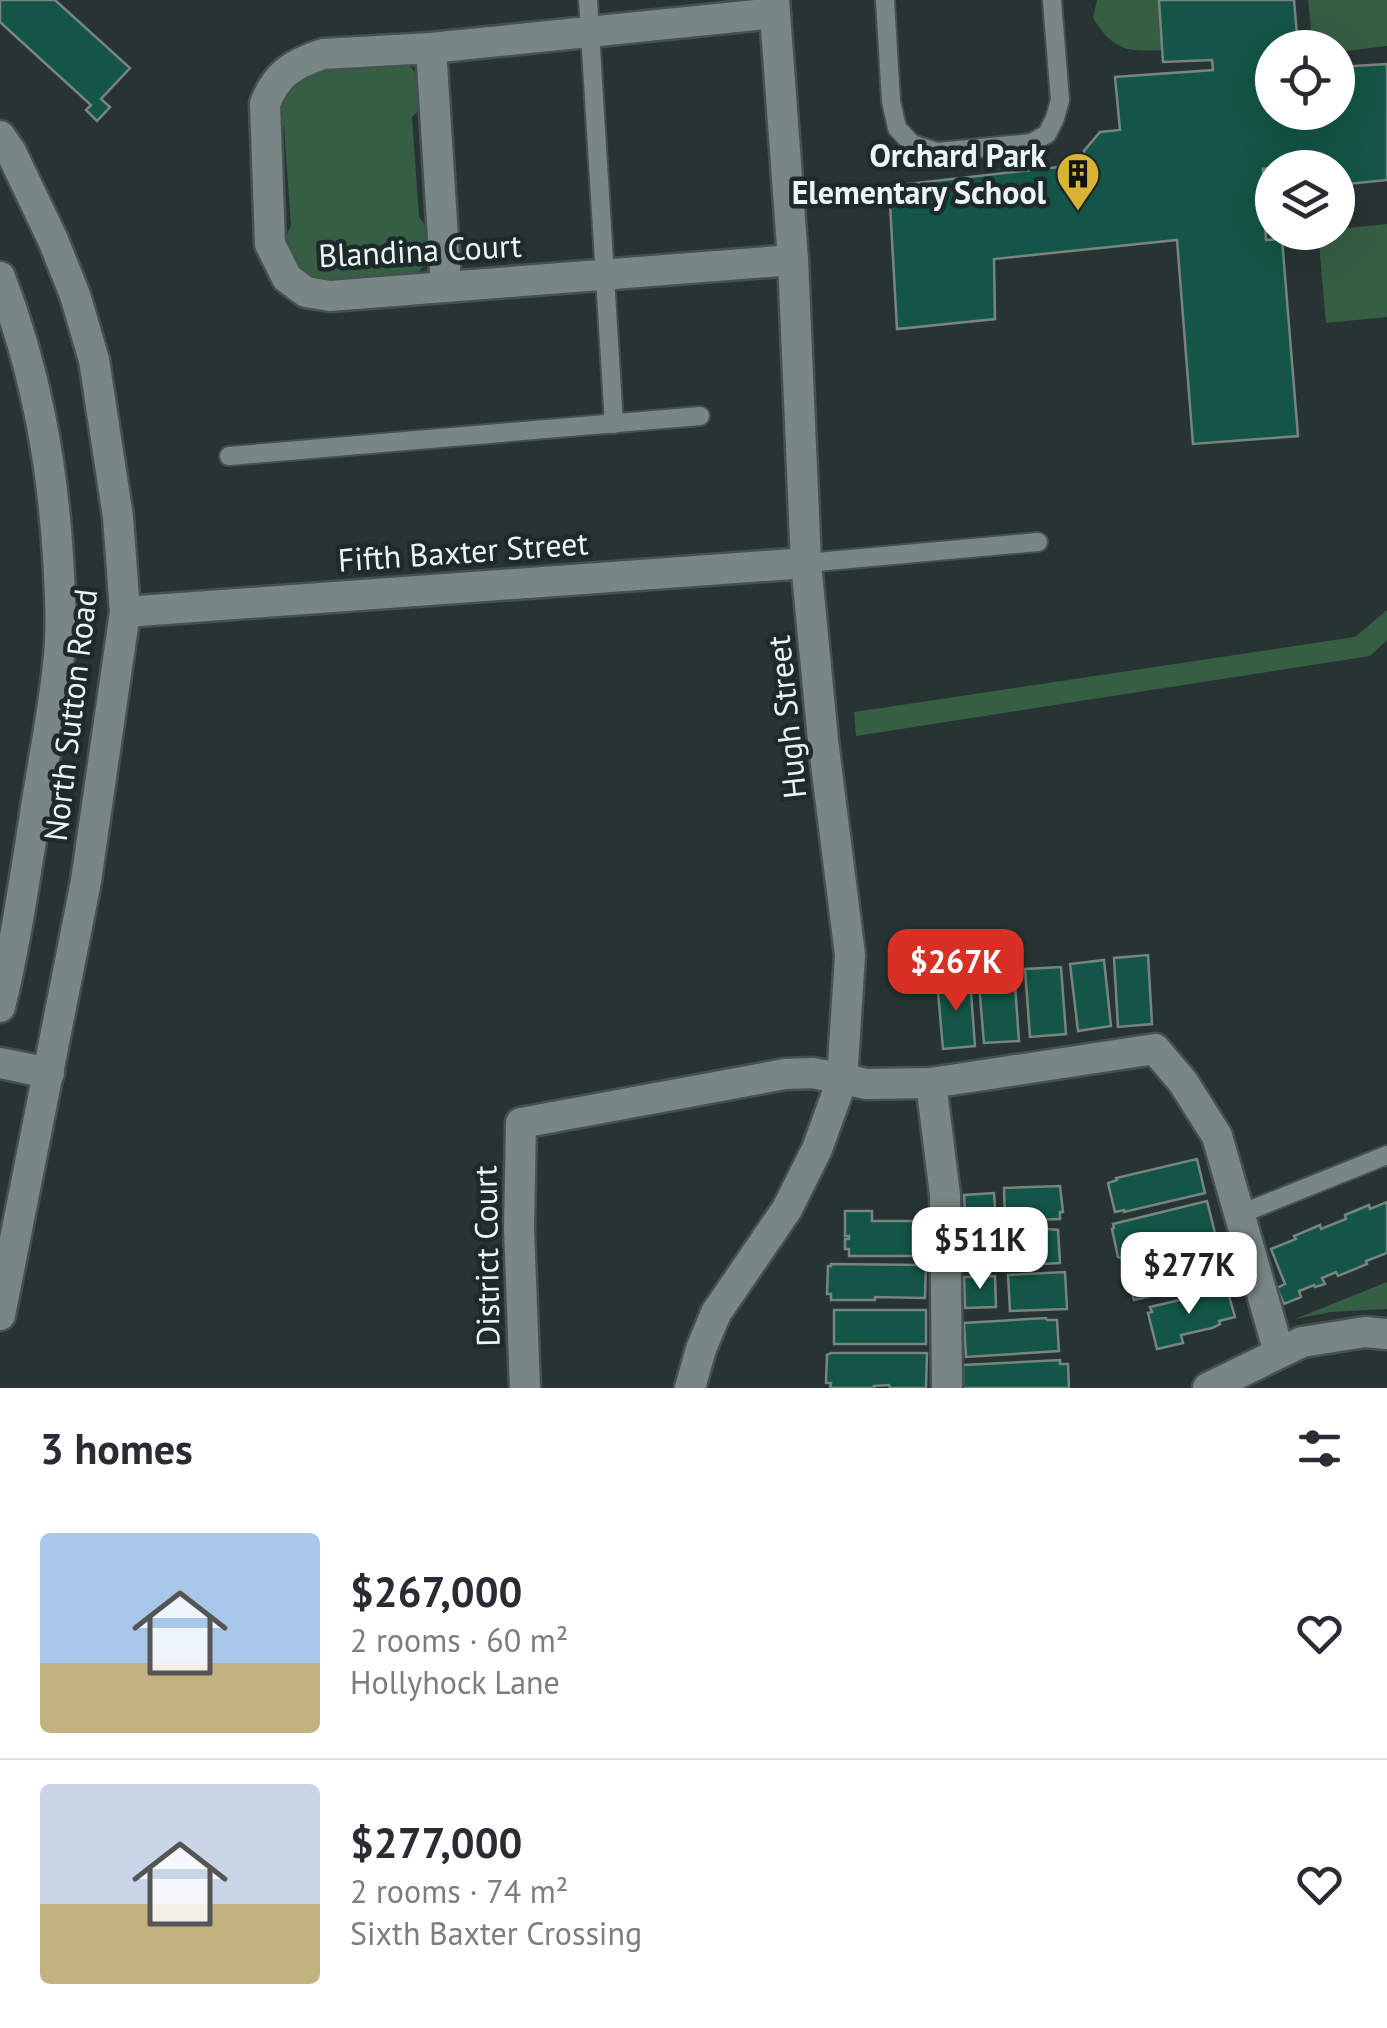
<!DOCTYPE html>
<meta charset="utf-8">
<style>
:root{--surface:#fff;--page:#f2f2f3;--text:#2b2b33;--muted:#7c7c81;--line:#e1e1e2;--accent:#d93025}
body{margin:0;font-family:"PT Sans",sans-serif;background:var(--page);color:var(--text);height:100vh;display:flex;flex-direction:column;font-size:38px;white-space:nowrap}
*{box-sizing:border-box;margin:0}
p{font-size:32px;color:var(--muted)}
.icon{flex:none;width:55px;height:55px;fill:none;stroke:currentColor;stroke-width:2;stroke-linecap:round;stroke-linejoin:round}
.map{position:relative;height:1388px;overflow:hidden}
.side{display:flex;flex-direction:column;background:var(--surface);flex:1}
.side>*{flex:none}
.controls{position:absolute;left:1255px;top:30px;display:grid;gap:20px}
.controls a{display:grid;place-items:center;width:100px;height:100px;border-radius:50%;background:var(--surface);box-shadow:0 10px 40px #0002;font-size:50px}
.price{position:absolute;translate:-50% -85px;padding:0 22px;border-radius:20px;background:#fff;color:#222;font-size:32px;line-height:65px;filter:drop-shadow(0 2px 5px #0008)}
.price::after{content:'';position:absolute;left:50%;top:60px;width:30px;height:22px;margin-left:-15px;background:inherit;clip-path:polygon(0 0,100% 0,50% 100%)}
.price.selected{background:var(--accent);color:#fff}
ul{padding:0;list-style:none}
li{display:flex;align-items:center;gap:30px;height:250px;padding:0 40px}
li+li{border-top:2px solid var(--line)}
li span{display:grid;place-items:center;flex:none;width:280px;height:200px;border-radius:10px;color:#555}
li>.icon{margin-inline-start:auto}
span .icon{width:120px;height:120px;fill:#fffc;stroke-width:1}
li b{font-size:42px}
h2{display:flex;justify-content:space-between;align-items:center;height:120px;padding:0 40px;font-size:42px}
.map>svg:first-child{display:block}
.green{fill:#365e43}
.building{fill:#135546;stroke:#778480;stroke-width:2.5}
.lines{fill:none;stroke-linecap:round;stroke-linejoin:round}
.lane-casing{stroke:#455050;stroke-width:22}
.street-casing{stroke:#455050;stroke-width:35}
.secondary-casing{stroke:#455050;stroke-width:35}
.lane{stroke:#788685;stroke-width:18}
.street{stroke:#788685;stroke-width:30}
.secondary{stroke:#788685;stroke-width:30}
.labels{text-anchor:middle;stroke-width:9;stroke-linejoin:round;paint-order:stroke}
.poi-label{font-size:32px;font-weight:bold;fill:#ecf4f4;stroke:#1e2a2a;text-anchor:end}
.street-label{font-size:32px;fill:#ecf4f4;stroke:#1e2a2a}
</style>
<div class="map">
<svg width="1387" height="1388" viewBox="0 0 1387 1388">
<rect width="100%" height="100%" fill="#283434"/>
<g class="green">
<path d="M1097,0H1159L1162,50C1126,52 1113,50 1093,18Z"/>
<path d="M1308,0H1387V46L1338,52V48L1313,47Z"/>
<path d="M407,63L415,72L419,110L412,117L419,217L427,228L428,260L417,274C383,278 326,294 299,268C291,260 288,250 284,240L291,226L284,127L278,120L277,114L283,91L314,68Z"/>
<path d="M1387,224V317L1326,323L1318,233L1338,232V229Z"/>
<path d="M1387,610V640L1370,656L856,736L854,712L1355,637Z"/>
<path d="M1387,1282V1309L1331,1312L1295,1319Z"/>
</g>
<g class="building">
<path d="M0,0H55L130,68L101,99L110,107L97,121L86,110L91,105L0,22Z"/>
<path d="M1159,0H1294L1298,46L1272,48V112H1338V67L1387,64V180L1338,185L1335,162L1263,169L1266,240L1282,239L1298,436L1193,444L1177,240L994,259L995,319L897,329L889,186L1067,166L1069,171L1086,169L1084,151L1100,132L1120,130L1115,77L1213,70L1212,60L1163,62Z"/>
<path d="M1148,955L1152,1024L1118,1027L1114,958Z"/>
<path d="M1104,960L1111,1026L1078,1031L1070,964Z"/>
<path d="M1061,967L1066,1034L1030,1037L1025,969Z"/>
<path d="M1014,971L1019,1041L984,1043L978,973Z"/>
<path d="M970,979L975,1046L943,1049L937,981Z"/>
<path d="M1197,1159L1205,1193L1124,1212V1210L1115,1212L1108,1183L1117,1180L1116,1178Z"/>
<path d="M1060,1186L1063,1212H1060V1219L1005,1221L1004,1188Z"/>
<path d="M994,1193L996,1223L966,1224L964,1195Z"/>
<path d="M1207,1201L1216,1237L1121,1258L1118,1257L1112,1229L1114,1228L1113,1224Z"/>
<path d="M1387,1202V1253L1366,1261L1367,1264L1338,1276L1336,1272L1322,1278L1325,1284L1315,1287L1314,1285L1299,1291L1301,1297L1284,1304L1277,1288L1285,1284L1271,1249L1296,1239L1294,1236L1320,1225L1321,1229L1346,1219L1345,1215L1369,1205L1370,1209Z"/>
<path d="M845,1211H872V1221H914V1226H927V1256H849V1249H845V1239H849V1236H845Z"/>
<path d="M1048,1229L1058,1230L1060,1263L966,1268L965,1234Z"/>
<path d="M1217,1246L1225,1279L1134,1300L1127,1268Z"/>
<path d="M831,1264L926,1265L925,1298L875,1297V1300H831V1294H827L828,1266H831Z"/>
<path d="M1065,1272L1067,1309L1010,1311L1008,1275Z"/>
<path d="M995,1276L996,1307L965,1308L964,1277Z"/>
<path d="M1227,1289L1235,1317L1219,1321L1220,1324L1212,1328L1181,1335L1183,1343L1157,1349L1148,1313L1152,1312L1150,1307Z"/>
<rect x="834" y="1310" width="92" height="34"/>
<path d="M1046,1318L1047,1320H1057L1059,1351L966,1357L964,1323Z"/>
<path d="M831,1353H927L926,1388H890L889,1385L874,1386V1388H830L831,1383H826L827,1355Z"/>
<path d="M1060,1360V1364H1068L1069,1388H963V1365Z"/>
</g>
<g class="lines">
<defs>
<g id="lane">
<path d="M588,0L614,424"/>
<path d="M885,0L891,101L897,128L912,144L937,152L1031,143L1047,134L1055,118L1060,100L1052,0"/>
<path d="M229,456L700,416"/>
<path d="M806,563L1038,542"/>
<path d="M1238,1215L1387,1155"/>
</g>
<g id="street">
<path d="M775,13L431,48L323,54C293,64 276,74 265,104L270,244L287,278L306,292L330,296L793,260"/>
<path d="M431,48L446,286"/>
<path d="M125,612L806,563"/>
<path d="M0,1063L49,1073"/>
<path d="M931,1083L945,1195L947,1388"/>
<path d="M525,1388L519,1228L521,1123L785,1074L813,1073L867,1084L931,1083L1155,1049L1183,1082L1217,1136L1279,1353"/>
<path d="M690,1388L701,1349L716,1313L787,1209L817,1149L842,1080L850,955L823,740L806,563L793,260L774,0"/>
<path d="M1208,1388L1302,1342L1365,1332L1387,1334"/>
</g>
<g id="secondary">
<path d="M0,136L11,152L53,240L75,295L94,360L118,517L125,612L86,881L0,1315"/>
<path d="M0,277C35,369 52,459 58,557C60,590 62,624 59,656C54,711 42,766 34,821C24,883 15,946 0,1007"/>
</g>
</defs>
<use href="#lane" class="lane-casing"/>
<use href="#street" class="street-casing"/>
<use href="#secondary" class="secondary-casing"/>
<use href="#lane" class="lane"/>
<use href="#street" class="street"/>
<use href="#secondary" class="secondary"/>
</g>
<defs>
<symbol id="building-pin" viewBox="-11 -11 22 30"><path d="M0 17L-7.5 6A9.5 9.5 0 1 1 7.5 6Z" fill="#d9b334" stroke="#1e2a2a"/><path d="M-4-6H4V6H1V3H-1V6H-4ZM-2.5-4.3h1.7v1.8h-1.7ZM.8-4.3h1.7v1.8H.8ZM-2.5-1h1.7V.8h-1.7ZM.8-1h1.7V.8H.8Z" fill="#111"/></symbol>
</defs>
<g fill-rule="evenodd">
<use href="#building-pin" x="1053" y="149" width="50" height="68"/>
</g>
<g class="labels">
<g class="poi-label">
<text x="1046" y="167">Orchard Park<tspan x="1046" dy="37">Elementary School</tspan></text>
</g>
<g class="street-label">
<text transform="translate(420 251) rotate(-3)" y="11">Blandina Court</text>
<text transform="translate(463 552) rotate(-4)" y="11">Fifth Baxter Street</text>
<text transform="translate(71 715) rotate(-83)" y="11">North Sutton Road</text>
<text transform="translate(787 717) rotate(-96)" y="11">Hugh Street</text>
<text transform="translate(487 1256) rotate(-91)" y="11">District Court</text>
</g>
</g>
</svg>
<div class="controls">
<a><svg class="icon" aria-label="locate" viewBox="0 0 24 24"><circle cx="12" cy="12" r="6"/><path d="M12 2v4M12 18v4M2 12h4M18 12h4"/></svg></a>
<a><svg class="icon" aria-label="layers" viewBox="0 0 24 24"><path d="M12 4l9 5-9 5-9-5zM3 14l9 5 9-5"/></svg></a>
</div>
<b class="price selected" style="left:956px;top:1014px">$267K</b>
<b class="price" style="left:980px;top:1292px">$511K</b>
<b class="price" style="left:1189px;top:1317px">$277K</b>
</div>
<section class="side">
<h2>3 homes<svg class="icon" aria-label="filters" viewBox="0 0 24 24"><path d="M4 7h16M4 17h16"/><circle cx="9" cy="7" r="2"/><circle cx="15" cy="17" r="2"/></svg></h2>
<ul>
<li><span style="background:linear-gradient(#a9c7e8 65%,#c2b280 0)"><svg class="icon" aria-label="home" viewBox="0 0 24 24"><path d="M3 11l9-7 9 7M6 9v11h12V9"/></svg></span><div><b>$267,000</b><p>2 rooms · 60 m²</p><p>Hollyhock Lane</p></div><svg class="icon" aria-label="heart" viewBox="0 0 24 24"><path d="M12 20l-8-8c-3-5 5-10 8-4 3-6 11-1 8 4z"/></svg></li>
<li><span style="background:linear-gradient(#c9d6e8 60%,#c2b280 0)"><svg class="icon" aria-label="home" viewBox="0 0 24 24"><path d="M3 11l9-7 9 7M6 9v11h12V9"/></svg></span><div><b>$277,000</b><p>2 rooms · 74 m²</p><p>Sixth Baxter Crossing</p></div><svg class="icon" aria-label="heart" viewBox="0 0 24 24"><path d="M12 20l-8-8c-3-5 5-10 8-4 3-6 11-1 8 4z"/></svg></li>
</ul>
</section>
